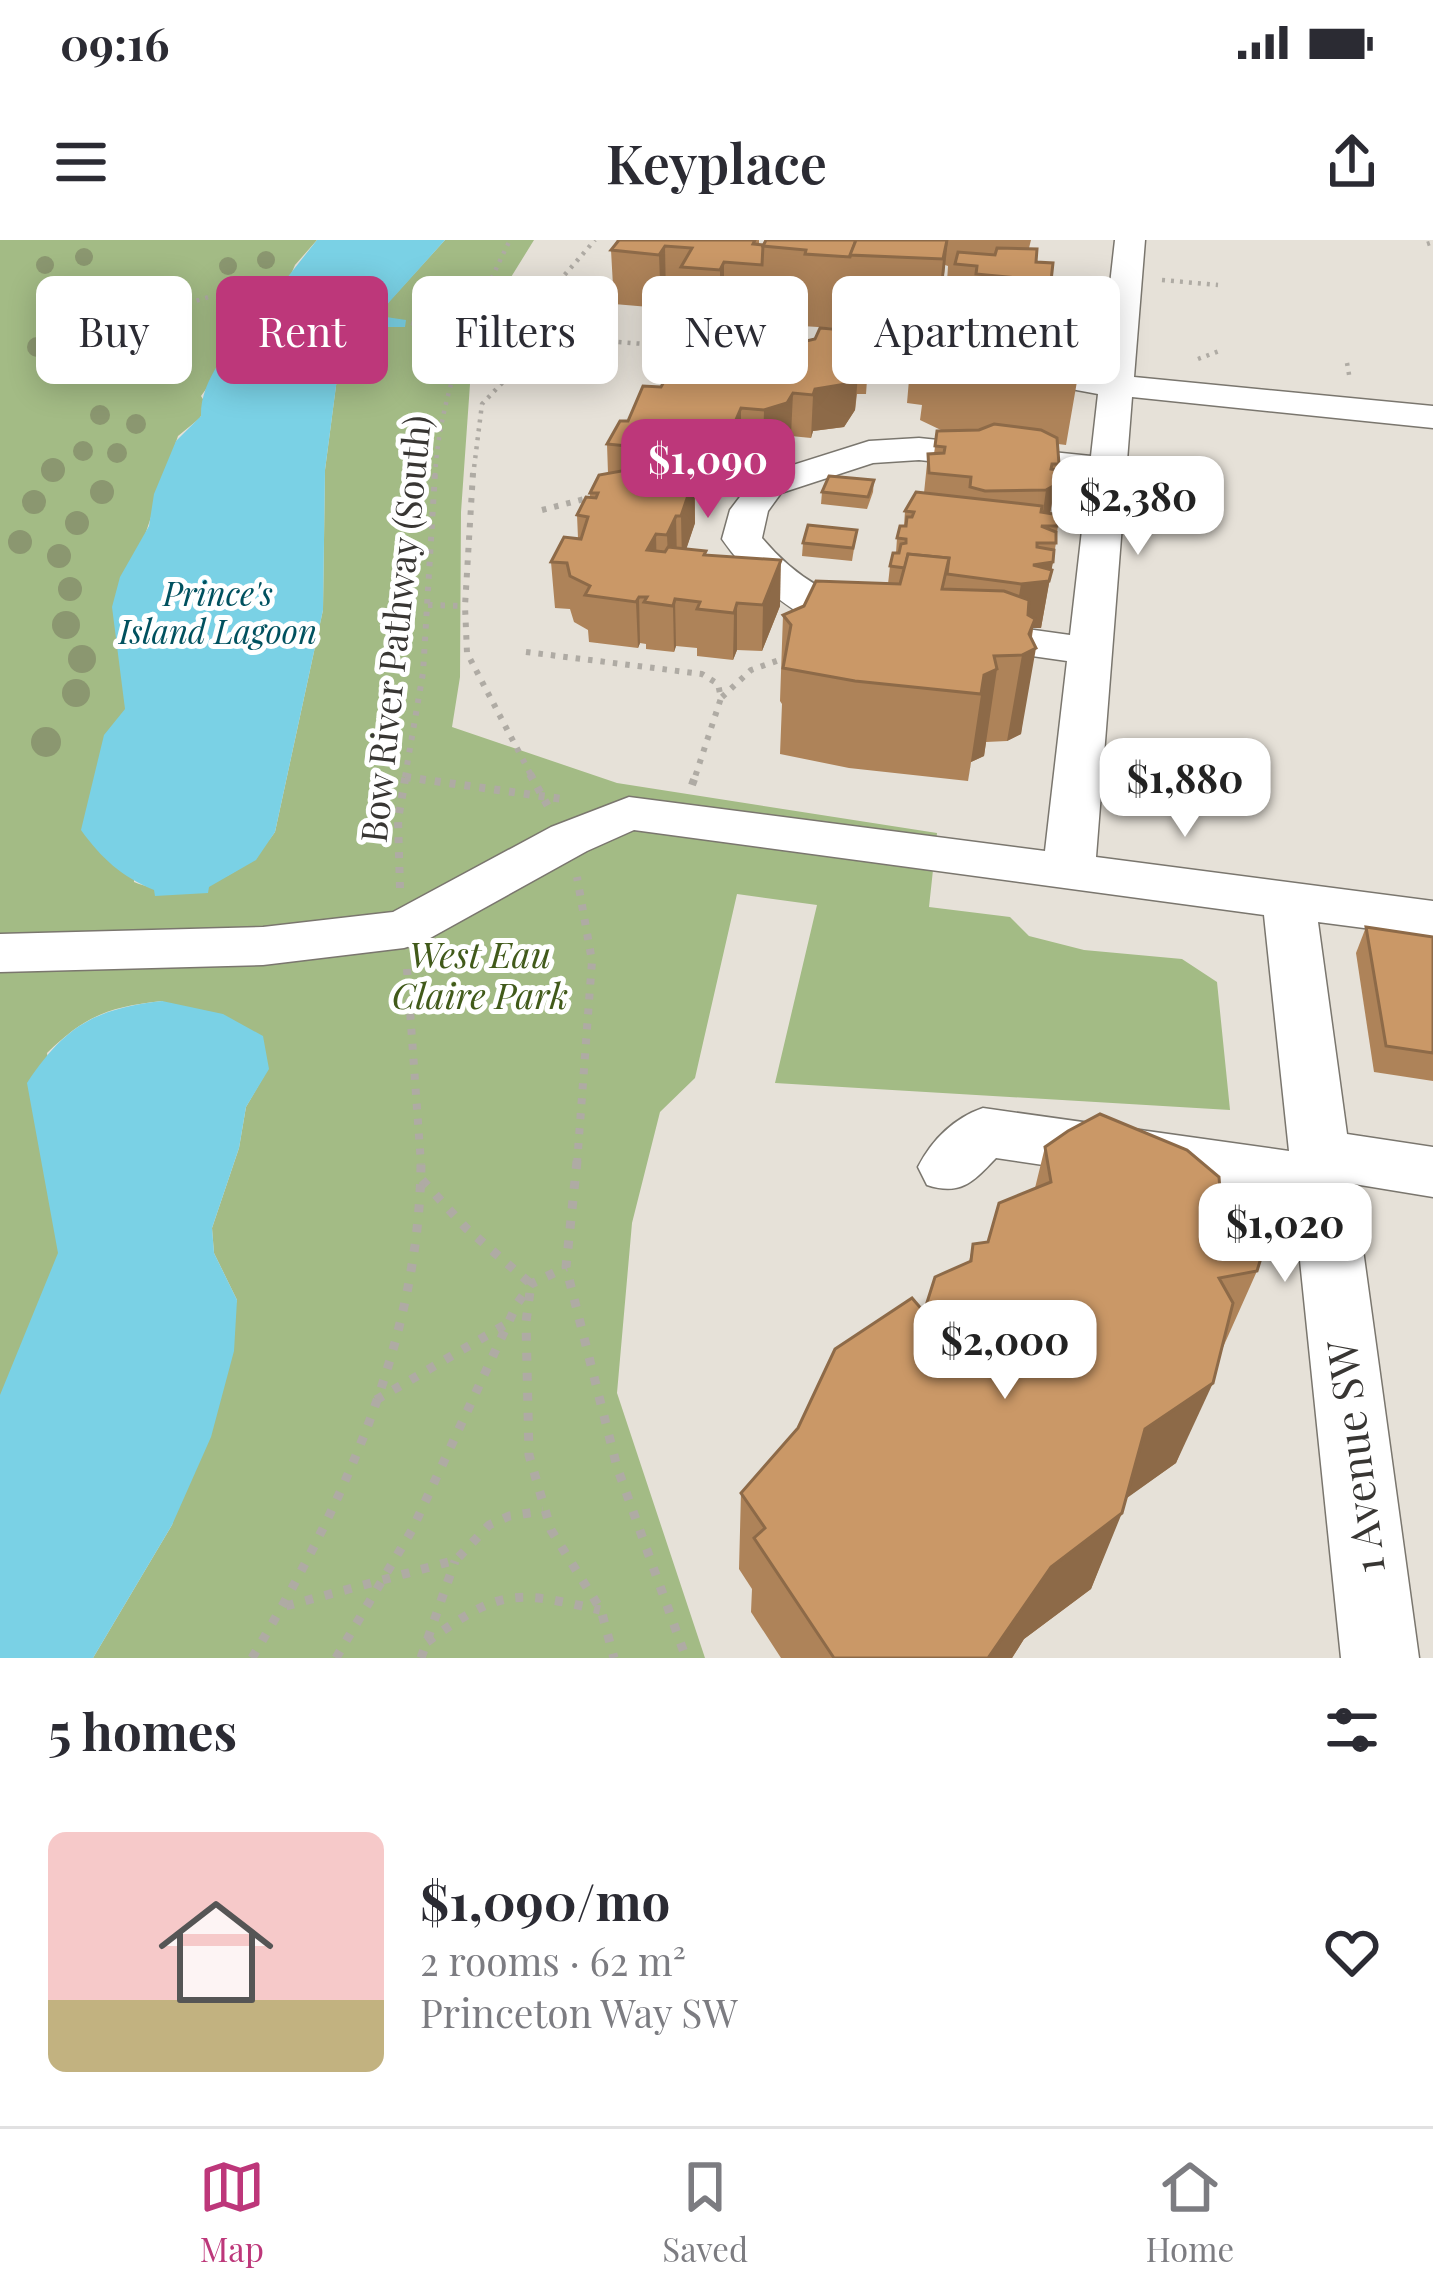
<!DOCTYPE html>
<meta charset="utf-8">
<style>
:root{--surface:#fff;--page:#f2f2f3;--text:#2b2b33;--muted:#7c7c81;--line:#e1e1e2;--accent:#bd377a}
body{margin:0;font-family:"Playfair Display",serif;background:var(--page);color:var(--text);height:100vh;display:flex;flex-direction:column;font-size:45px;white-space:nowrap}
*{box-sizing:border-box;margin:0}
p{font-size:39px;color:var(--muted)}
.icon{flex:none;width:66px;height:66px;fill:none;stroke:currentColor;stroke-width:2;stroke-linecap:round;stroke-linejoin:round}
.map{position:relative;height:1418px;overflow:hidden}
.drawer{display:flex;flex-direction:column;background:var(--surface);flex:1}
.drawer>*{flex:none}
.guide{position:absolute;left:36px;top:36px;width:1362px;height:108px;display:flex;gap:24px}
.price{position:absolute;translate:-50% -102px;padding:0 27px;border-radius:24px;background:#fff;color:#222;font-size:39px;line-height:78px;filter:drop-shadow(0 3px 6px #0008)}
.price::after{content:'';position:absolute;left:50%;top:72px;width:36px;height:27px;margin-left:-18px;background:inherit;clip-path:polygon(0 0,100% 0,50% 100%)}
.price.current{background:var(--accent);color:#fff}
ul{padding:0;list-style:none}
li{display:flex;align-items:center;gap:36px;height:300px;padding:0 48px}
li+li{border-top:3px solid var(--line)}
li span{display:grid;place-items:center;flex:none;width:336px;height:240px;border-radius:18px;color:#555}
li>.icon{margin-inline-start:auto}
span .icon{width:144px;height:144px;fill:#fffc;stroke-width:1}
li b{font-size:51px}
h2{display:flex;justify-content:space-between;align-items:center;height:144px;padding:0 48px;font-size:51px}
.tag{padding:0 42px;border-radius:18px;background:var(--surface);box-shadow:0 6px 30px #0003;font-size:42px;line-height:108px}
.tag.current{background:var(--accent);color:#fff}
.status{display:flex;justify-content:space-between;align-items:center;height:84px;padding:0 60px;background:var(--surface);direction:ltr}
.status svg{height:33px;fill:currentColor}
header{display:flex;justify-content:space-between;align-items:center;height:156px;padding:0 48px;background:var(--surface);font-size:54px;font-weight:600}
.tab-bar{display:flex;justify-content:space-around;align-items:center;height:168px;border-top:3px solid var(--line);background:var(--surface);font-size:33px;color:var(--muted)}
.tab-bar a{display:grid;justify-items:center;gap:6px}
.tab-bar .current{color:var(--accent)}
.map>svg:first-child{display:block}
.green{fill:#a3bb85}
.water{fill:#7ad1e5}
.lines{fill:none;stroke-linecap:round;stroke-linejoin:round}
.minor-casing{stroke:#7a766e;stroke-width:3}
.path-far3{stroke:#afaba4;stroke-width:4.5;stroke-dasharray:3 6;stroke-linecap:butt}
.path-far2{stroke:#afaba4;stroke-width:6;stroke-dasharray:4.5 8;stroke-linecap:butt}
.path-far1{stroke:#afaba4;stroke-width:8;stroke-dasharray:6 9;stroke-linecap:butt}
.path{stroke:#afaba4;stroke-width:9;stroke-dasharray:8 12;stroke-linecap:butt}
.minor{fill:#fff;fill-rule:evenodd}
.tree{fill:#8b9770}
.wall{fill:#ae8359;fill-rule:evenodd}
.shaded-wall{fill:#8d6a48}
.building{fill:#ca9867;stroke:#8d6a48;stroke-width:3}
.labels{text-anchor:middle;stroke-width:10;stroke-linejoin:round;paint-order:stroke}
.far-water-label{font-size:33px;font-style:italic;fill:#00515f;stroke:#fff}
.street-label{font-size:36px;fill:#383633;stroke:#fff}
.park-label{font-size:36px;font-style:italic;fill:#415a1a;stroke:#fff}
.near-street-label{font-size:42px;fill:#383633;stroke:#fff}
</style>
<div class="status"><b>09:16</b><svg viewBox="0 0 49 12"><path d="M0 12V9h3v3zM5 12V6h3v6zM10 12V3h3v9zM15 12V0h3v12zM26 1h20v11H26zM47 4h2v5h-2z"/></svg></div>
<header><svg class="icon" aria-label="menu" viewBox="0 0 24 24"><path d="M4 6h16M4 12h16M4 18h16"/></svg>Keyplace<svg class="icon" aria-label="share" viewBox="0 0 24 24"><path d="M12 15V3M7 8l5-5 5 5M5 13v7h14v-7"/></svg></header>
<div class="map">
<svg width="1433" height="1418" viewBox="0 0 1433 1418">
<rect width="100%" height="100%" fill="#e6e1d8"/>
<path class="green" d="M0,0H317L295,25L277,67L256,80L201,156L206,164L200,178L178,196L127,349L134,642C189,664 243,638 275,592L323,370L325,230L340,115L387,77L383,68L445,0H534L500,55L470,144L461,272L460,437L452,487L617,543L937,593L929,667L1010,677L1029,696L1084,710L1182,719L1217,742L1230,870L775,843L817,665L737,654L695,838L660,872L632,983L617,1153L705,1418H93L172,1285L237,1060L214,1013L212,988L239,908L246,867L268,829L162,761C108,767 85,776 47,813L75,1024L0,1174Z"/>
<g class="water">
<path d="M317,0H445L383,69L386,77L406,80L405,87H375L340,116L325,230L323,370L275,592L256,620L209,647L208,653L155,656L154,650C122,637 101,618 81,590L104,495L125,469L112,367L120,337L149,286L154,254L176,201L201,176C200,134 242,90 276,67L279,48Z"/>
<path d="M162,761L223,774L263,796L269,829L246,867L239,908L212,988L214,1013L237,1060L234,1111L211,1197L172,1285L93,1418H0V1155L58,1013L27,843C65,786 94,769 162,761Z"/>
</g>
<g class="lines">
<defs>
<g id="minor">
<path d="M1115,0H1145L1134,137L1433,166V188L1132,157L1096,617L1433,661V697L1318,682L1347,894L1433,907V957L1354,944L1419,1418H1341L1294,962L996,918C973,942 961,956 927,945L918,927C932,900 954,878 983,868L1289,911L1264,675L634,590L587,611L423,702L404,708L263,725L0,732V694L263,687L393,672L551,587L629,557L1045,611L1067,421L961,406L946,402L940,393L946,384L961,380L1070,395L1088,238L919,220L873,223L781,253L768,271L762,298C797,340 836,360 888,373L894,382L888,391C824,407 756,348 722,299L730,270L755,237L869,201L919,198L1091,216L1098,154L1071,149L1066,142L1071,135L1100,133Z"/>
<path d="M808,107L983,123L1000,133L983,143L796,124L791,117Z"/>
</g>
</defs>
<use href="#minor" class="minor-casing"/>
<g class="path-far3">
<path d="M1427,4L1433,2"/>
<path d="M1162,40L1218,45"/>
<path d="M411,83L422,86L432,107L453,130"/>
<path d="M119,84L212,56"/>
<path d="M466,90L759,113"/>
<path d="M1198,119L1219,111"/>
<path d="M1347,123L1350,140"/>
<path d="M435,236C440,151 473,75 510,0"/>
<path d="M473,236L482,164L559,83L561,39L595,0"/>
</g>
<g class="path-far2">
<path d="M473,233L465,366L467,413L532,537"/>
<path d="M542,270L592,257"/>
<path d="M428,365L465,366"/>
<path d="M526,412L702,434L718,444L721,458L695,537"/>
<path d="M722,457L751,430L782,419"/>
<path d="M405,537L423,433L435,233"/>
</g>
<g class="path-far1">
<path d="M530,534L549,568"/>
<path d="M405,537L562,559"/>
<path d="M692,545L696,534"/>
<path d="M400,648L398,579L406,534"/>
<path d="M407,729L421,924"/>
<path d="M577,924L592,721L577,637"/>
</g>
<g class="path">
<path d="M577,921L566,1027L617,1227L686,1418"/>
<path d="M422,940L466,988L531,1044L526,1082L529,1215L551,1290L601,1370L614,1418"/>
<path d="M376,1160L508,1083"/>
<path d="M286,1366L456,1320L489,1285L509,1276L543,1271"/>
<path d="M427,1402C500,1349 513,1350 600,1370"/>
<path d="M252,1418C342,1267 420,1100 421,921"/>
<path d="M336,1418L412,1290L517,1064L531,1044L566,1027"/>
<path d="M421,1418L455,1321"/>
</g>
<use href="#minor" class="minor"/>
</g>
<g class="tree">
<circle cx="84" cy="17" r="9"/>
<circle cx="266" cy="20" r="9"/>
<circle cx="45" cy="25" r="9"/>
<circle cx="228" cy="26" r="9"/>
<circle cx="98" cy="54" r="9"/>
<circle cx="168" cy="58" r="9"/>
<circle cx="47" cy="61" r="9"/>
<circle cx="228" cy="65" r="9"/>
<circle cx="165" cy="91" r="10"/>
<circle cx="120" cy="95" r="10"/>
<circle cx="37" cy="107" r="10"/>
<circle cx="84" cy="115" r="10"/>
<circle cx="122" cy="134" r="10"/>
<circle cx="100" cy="175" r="10"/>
<circle cx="136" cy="184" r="10"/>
<circle cx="83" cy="211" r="10"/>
<circle cx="117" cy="213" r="10"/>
<circle cx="53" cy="230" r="12"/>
<circle cx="102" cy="252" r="12"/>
<circle cx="34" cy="262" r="12"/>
<circle cx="77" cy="283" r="12"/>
<circle cx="20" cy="302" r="12"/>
<circle cx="59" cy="316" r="12"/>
<circle cx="70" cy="349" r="12"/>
<circle cx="66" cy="385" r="14"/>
<circle cx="82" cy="419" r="14"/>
<circle cx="76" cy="453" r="14"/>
<circle cx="46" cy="502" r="15"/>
</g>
<g class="wall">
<path d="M617,0H759V5H763L766,0H1031L1029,8L1051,41L1047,69L1080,124L1066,205L1058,204L1059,224L1050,273L1059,275L1056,303L1041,388H1033L1021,494L1007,501L986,502L984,516L971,522L968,541L849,528L780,514L782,464L780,461L783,375L888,344L890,326L896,313L897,298L904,286L905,271L924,253L928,214H934L937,191H943L920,180L922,165L907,163L913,93L802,86V82L724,75L720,84L682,81L681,60L666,59L661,68L614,64L611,10ZM945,25L948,26L947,42H953L952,53L941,63Z"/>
<path d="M754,108L869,112L866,154H857L855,170L844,187L813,191L811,198L791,196L786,206L763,213L741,211L735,226H729L728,228V241L721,255L712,254L709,259L695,257V283L686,309L706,311V315L780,366L762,411L737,410L733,420L697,416V408L676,406L674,412L646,409V404L640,403L638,408L589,402L588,390L574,382L570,369L555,368L551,322L578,298L577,275L590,257V253L608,233L607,204L661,147L707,142V129L753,120Z"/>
<path d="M874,240L873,252L867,269L821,264L822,252Z"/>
<path d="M857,290L852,321L802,316L803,303Z"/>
<path d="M1366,687L1433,697V841L1374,832L1356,713Z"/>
<path d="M1045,907L1220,950L1257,1031L1220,1114L1176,1223L1126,1258L1091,1349L1024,1399L1012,1418H781L751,1372L752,1349L739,1329L741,1253L924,1072L969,1022L973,1004L988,1002L1035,948Z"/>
</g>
<g class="shaded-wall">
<path d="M948,0L940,73L935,94L943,19Z"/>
<path d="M665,6L666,59L661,68L659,15Z"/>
<path d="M724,22V75L720,84V30Z"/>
<path d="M860,112L855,170L844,187L813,191L811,198L813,155L815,149Z"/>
<path d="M793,153L791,196L786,206L763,213L764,170Z"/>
<path d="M741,168V211L735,226V182Z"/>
<path d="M729,182L728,241L721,255V210L718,196Z"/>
<path d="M712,210V254L709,259V214Z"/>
<path d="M685,232L686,263L694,238L695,283L682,322L681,276L683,236Z"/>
<path d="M1055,245L1048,286H1041L1046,250Z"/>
<path d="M676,276L677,321L669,341L667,295Z"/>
<path d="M656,294L657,339L647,310Z"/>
<path d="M781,320L780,366L762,411L763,365Z"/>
<path d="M1053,322L1041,388H1033L1029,411L1036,408L1021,494L1007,501L1022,415L1013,391L1021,344L1033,325Z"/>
<path d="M639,357L640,403L638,408L636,362Z"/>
<path d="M675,359L676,406L674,412L673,366Z"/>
<path d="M737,363V410L733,420L734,373Z"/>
<path d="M997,429L984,516L971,522L968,541L984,435Z"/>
<path d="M1213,1143L1176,1223L1113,1268L1145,1189Z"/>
<path d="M1122,1273L1091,1349L1024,1399L1012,1418H988L1051,1327Z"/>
</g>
<g class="building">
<path d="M619,0H755L753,4L763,5L762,25L724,22L720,30L681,27L692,8L665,6L659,15L611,10Z"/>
<path d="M766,0H856L850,17L805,14L806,10L763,6Z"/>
<path d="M856,0H947L943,19L850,15Z"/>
<path d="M997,8L1037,9L1036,22L1053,23L1051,41L976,34L977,26L955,24L958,12L995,15Z"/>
<path d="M944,52L1007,58L1006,64L949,59L940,67Z"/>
<path d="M949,59L1086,73L1080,124L1070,123L1069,128L960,119V114L928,101L932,86L914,84L919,66L941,67Z"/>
<path d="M820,88L869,92V112H860L858,127L846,144L815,149L813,155L793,153L787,163L764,170L741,168L735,182H729L718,196L728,197L721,210H712L709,214L607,204L620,181H628L643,146L661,147L666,138L712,142L716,136L707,129L753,120L754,108L772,109L815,99Z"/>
<path d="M994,184L1041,190L1057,198L1059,224H1052L1051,229L1057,230L1055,245L1046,250L985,251L970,247L971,237L929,233L928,214L944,213L945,207L935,206L937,191L979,190Z"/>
<path d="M638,228L685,232L683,236L694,238L681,276H676L667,295L656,294L647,310L665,312L668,307L706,311L704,315L781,320L763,365L737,363L734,373L697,369L700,362L675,359L673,366L644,362L647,357H639L636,362L585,355L590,346L570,336L567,323L551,322L564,297L581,299L588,277L577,275L586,257L596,258L598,253H590L599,235Z"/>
<path d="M829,236L874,240L868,257L822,252Z"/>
<path d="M916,252L1042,266L1041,272L1059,275L1057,286H1041L1056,292V303H1037V307L1054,310L1053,322L1033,325L1052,330L1049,341L1021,344L947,334L949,318L908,314L905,328L890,326L893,313H899L901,304L906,303V299L897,298L900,286H906L907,277H912L914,272L905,271Z"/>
<path d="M808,285L857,290L853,308L803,303Z"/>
<path d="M908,314L949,318L942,349L1004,351L1029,360L1028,375L1035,379L1029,394L1036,408L1022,415L994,416L997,429L984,435L981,454L855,441L783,428L791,385L783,375L804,366L816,341L900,344Z"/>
<path d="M1366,687L1433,697V813L1386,806Z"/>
<path d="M1100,874L1187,910L1219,937L1220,950L1258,975L1265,1005L1257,1031L1219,1038L1233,1063L1213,1143L1145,1189L1122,1273L1051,1327L988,1418H834L754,1298L765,1288L741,1253L798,1188L835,1109L912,1058L924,1072L935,1037L971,1021L973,1004L988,1002L999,963L1051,942L1045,907L1068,891Z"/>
</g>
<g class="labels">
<g class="far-water-label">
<text x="218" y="366">Prince's<tspan x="218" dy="38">Island Lagoon</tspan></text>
</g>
<g class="street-label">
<text transform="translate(396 389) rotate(-84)" y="13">Bow River Pathway (South)</text>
</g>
<g class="park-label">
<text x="480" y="728">West Eau<tspan x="480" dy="41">Claire Park</tspan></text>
</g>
<g class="near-street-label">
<text transform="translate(1356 1217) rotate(-97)" y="15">1 Avenue SW</text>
</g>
</g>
</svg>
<b class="price current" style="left:708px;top:281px">$1,090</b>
<b class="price" style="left:1138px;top:318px">$2,380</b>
<b class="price" style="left:1185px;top:600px">$1,880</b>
<b class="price" style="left:1285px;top:1045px">$1,020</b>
<b class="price" style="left:1005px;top:1162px">$2,000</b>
<div class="guide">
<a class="tag">Buy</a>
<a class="tag current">Rent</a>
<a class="tag">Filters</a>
<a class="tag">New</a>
<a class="tag">Apartment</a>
</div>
</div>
<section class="drawer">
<h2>5 homes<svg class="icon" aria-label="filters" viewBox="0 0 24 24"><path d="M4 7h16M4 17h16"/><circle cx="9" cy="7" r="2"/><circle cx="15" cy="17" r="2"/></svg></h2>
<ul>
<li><span style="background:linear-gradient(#f6c9c9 70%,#c2b280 0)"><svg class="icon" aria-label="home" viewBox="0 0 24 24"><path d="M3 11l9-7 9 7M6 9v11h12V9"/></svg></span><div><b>$1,090/mo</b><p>2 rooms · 62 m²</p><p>Princeton Way SW</p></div><svg class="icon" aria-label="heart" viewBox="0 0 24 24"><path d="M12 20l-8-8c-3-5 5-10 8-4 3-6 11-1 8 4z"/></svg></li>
</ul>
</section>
<nav class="tab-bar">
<a class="current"><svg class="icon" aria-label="map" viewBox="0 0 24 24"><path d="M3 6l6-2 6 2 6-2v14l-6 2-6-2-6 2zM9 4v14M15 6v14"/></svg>Map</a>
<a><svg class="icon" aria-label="saved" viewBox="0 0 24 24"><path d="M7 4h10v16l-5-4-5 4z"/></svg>Saved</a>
<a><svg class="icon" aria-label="home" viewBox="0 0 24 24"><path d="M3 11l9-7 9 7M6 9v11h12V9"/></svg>Home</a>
</nav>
